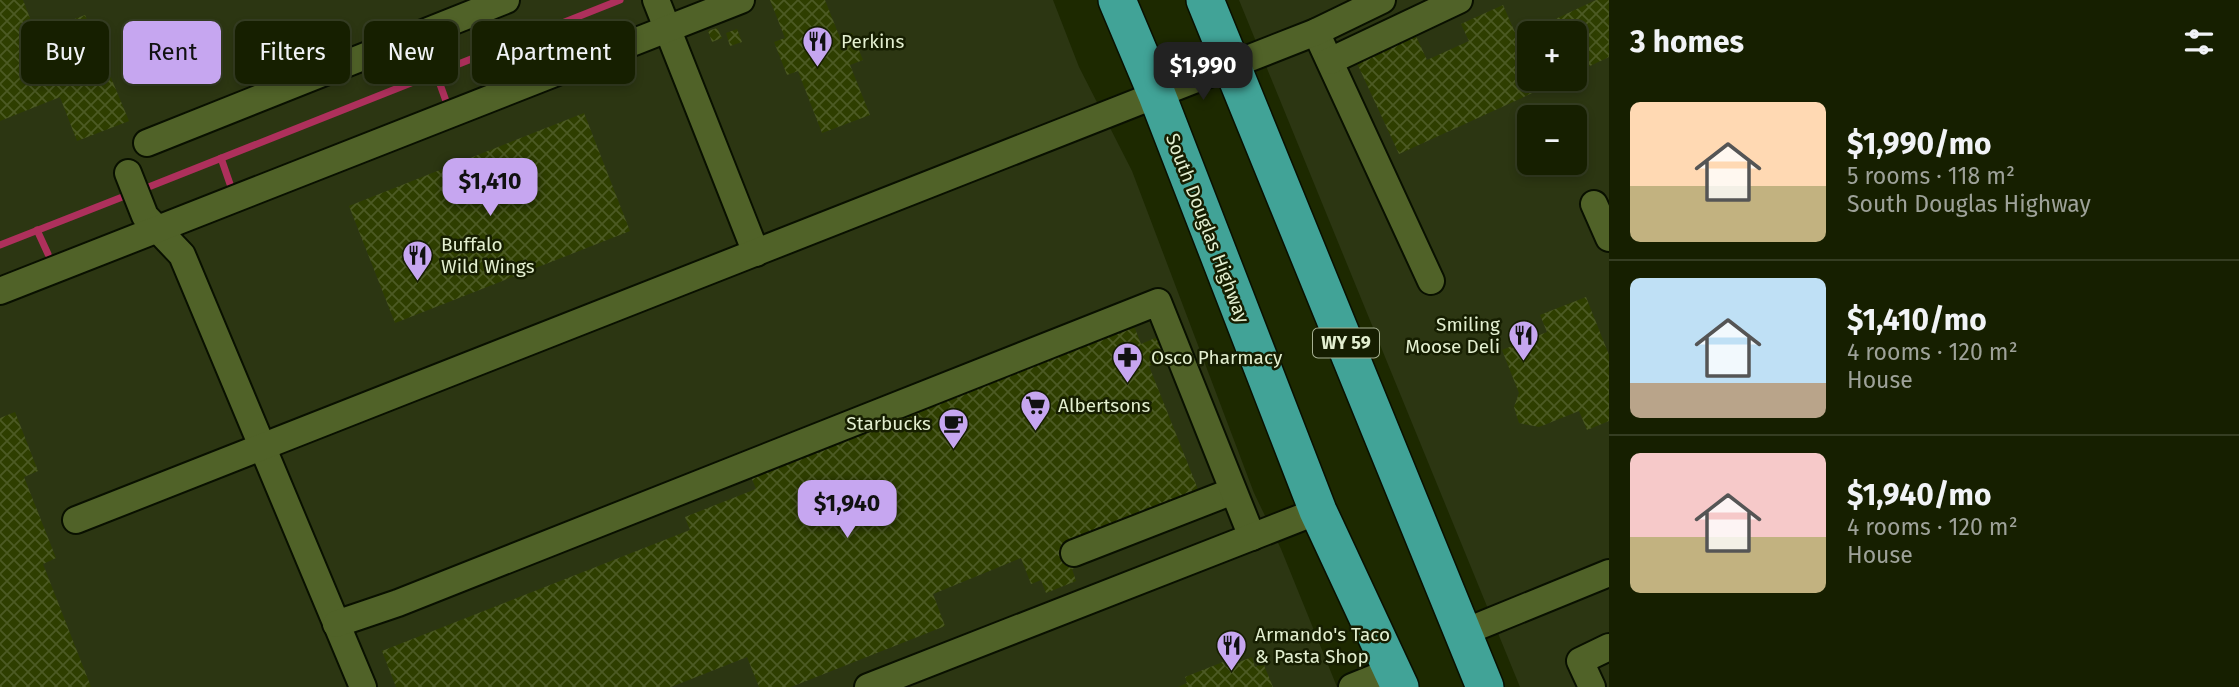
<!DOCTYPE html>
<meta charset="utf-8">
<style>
:root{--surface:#161f00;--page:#232c0f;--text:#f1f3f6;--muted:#9ea299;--line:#353d22;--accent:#c6a6f0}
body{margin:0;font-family:"Fira Sans",sans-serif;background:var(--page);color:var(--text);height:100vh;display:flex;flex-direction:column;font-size:26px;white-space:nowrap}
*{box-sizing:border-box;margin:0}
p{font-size:23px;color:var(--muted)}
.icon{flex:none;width:38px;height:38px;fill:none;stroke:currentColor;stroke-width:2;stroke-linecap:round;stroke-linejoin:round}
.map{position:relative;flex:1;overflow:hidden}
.drawer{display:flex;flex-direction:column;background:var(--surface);width:630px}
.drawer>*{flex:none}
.guide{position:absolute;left:21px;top:21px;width:665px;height:63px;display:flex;gap:14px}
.controls{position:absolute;left:1517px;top:21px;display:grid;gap:14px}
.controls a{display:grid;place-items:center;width:70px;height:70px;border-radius:10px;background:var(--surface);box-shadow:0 4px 10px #0003,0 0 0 2px var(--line);font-size:35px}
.price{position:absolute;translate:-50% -60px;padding:0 16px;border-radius:14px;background:var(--accent);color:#111;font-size:23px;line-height:46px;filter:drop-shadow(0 2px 4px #0008)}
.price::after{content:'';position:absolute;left:50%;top:42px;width:21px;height:16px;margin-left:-10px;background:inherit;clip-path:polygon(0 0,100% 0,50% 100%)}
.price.active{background:#222;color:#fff}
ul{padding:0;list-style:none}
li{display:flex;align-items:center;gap:21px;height:175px;padding:0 21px}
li+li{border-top:2px solid var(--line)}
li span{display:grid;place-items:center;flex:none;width:196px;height:140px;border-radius:10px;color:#555}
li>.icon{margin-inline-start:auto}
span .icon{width:84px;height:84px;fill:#fffc;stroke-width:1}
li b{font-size:30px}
h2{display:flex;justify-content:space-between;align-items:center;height:84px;padding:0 21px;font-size:30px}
.chip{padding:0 24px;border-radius:10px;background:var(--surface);box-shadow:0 4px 10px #0003,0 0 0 2px var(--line);font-size:24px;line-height:63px}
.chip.active{background:var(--accent);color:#111}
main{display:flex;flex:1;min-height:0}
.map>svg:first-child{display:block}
.built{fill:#2c3612;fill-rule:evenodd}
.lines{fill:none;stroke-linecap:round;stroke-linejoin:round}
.stream{stroke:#ae305c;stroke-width:7}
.building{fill:url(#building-cross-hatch)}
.minor-casing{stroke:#091000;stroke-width:30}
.highway-casing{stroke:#091000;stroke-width:40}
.minor{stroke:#506228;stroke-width:26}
.highway{stroke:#41a397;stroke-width:37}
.labels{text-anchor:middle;stroke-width:5;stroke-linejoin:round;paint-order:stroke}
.shield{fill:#161e01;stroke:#a6b092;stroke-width:2}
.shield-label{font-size:18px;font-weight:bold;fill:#e3efd0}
.poi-label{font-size:19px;fill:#e3efd0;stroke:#161e01;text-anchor:start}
.street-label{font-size:19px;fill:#e3efd0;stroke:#161e01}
</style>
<main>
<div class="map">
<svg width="1609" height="687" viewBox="0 0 1609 687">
<defs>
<pattern id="building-cross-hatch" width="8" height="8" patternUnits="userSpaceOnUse" patternTransform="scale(1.75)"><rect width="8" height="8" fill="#2e3e00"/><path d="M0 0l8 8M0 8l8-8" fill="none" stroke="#4c5a24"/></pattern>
</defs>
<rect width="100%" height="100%" fill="#1d2900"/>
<g class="built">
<path d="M0,0H1053L1079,67L1132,171L1254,493L1281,549L1337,687H0Z"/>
<path d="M1239,0H1609V687H1520ZM1530,33H1575V79H1530ZM1530,117H1575V163H1530Z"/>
</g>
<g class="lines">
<g class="stream">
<path d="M491,51L501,79"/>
<path d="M436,73L446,101"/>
<path d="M221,158L230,184"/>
<path d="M141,190L620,0"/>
<path d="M37,230L48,254"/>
<path d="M0,245L130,194"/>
</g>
</g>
<g class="building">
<path d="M0,0H23L36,34L85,15L129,121L77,141L60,97L0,121Z"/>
<path d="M770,0H825L840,38L852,33L863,60L850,65L870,115L822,133L798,71L787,75L774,42L785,38Z"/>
<path d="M1596,0H1609V57L1575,73V33H1530V79H1563L1399,154L1356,61L1415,34L1427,60L1469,41L1461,24L1503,5L1517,37Z"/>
<path d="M717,28L722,38L712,42L708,31Z"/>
<path d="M737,29L742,42L730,46L726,33Z"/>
<path d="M584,113L630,231L395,323L349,206Z"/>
<path d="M1586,297L1609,355V421L1587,430L1579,411L1539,427L1519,423L1514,407L1519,393L1502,350L1547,332L1540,315Z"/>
<path d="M1134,326L1141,344L1160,336L1169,359L1149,366L1199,492L1070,543L1080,566L1072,569L1076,581L1046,593L1041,580L1031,584L1021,558L933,594L945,626L791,687H759L747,657L671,687H396L382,651L690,530L685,517L756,489L750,474L795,456L797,460Z"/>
<path d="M15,412L38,471L24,477L56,558L43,564L91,687H0V418Z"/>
<path d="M1252,657L1255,667L1263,663L1273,687H1178L1187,683L1185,677L1223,662L1226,667Z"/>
</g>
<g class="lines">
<defs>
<g id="minor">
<path d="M656,0L756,253"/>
<path d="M1316,32L1431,281"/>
<path d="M1330,61L1459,0"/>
<path d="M147,143L506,0"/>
<path d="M128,173L145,216L182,255L363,687"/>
<path d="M1594,204L1609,238"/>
<path d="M0,291L741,0"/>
<path d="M76,520L1232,65L1316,32L1382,0"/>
<path d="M1074,553L1233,491"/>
<path d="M336,624L398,603L1158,302L1252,537"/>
<path d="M1462,633L1609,573"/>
<path d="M868,687L1318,511"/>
<path d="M1352,687L1394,670"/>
<path d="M1592,687L1580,661L1609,647"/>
</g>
<g id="highway">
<path d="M1117,0L1157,95L1318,511L1400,687"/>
<path d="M1205,0L1485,687"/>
</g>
</defs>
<use href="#minor" class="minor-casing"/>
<use href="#highway" class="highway-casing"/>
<use href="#minor" class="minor"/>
<use href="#highway" class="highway"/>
</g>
<defs>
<symbol id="restaurant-pin" viewBox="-11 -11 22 30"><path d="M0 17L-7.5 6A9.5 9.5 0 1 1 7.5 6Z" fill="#c6a6f0" stroke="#161e01"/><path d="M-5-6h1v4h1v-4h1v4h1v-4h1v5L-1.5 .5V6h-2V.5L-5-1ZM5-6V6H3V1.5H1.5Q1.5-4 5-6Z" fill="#111"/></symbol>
<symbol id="pharmacy-pin" viewBox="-11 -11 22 30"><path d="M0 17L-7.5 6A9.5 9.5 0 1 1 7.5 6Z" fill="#c6a6f0" stroke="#161e01"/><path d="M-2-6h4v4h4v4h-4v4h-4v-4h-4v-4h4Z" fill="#111"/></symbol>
<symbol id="supermarket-pin" viewBox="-11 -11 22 30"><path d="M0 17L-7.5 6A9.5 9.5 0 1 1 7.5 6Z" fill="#c6a6f0" stroke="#161e01"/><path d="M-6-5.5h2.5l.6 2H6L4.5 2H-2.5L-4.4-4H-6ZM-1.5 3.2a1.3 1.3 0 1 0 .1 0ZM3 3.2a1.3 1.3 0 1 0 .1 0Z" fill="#111"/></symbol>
<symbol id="cafe-pin" viewBox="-11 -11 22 30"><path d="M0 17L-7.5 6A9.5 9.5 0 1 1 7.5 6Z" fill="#c6a6f0" stroke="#161e01"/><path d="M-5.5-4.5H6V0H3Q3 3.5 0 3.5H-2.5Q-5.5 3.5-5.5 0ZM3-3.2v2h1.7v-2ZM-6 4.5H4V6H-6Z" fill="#111"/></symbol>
</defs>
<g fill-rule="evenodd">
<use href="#restaurant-pin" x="800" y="24" width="35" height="47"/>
<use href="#restaurant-pin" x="400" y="238" width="35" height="47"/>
<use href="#restaurant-pin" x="1506" y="318" width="35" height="47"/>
<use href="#pharmacy-pin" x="1110" y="340" width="35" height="47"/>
<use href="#supermarket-pin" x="1018" y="388" width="35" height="47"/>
<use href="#cafe-pin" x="936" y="406" width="35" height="47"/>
<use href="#restaurant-pin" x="1214" y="628" width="35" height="47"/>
</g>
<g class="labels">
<rect class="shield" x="1313" y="328.5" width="66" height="29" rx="5"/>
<g class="shield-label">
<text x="1346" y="349">WY 59</text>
</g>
<g class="poi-label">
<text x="841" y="48">Perkins</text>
<text x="441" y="251">Buffalo<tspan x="441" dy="22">Wild Wings</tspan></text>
<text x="1500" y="331" text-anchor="end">Smiling<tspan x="1500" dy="22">Moose Deli</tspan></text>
<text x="1151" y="364">Osco Pharmacy</text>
<text x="1058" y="412">Albertsons</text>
<text x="931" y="430" text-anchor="end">Starbucks</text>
<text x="1255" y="641">Armando's Taco<tspan x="1255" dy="22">&amp; Pasta Shop</tspan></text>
</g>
<g class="street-label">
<text transform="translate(1208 228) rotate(69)" y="7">South Douglas Highway</text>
</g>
</g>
</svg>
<div class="controls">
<a>+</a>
<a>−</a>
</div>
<b class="price active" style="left:1203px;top:102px">$1,990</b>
<b class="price" style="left:490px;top:218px">$1,410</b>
<b class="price" style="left:847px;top:540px">$1,940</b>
<div class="guide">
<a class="chip">Buy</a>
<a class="chip active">Rent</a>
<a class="chip">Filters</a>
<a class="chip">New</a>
<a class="chip">Apartment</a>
</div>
</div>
<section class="drawer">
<h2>3 homes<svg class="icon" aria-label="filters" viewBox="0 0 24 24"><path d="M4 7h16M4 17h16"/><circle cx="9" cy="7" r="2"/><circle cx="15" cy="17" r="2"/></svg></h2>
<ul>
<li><span style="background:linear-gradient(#ffd9b3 60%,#c2b280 0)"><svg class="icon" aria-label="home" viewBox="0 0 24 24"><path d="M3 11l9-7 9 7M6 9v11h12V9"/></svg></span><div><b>$1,990/mo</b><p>5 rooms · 118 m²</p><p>South Douglas Highway</p></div></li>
<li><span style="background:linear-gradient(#bfe0f5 75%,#b9a48a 0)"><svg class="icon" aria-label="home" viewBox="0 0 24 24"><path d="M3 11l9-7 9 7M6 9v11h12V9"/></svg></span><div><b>$1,410/mo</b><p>4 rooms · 120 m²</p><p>House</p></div></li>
<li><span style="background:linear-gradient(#f6c9c9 60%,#c2b280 0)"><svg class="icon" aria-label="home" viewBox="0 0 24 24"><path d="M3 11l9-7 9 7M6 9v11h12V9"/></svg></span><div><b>$1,940/mo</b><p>4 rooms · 120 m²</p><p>House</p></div></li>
</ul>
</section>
</main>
